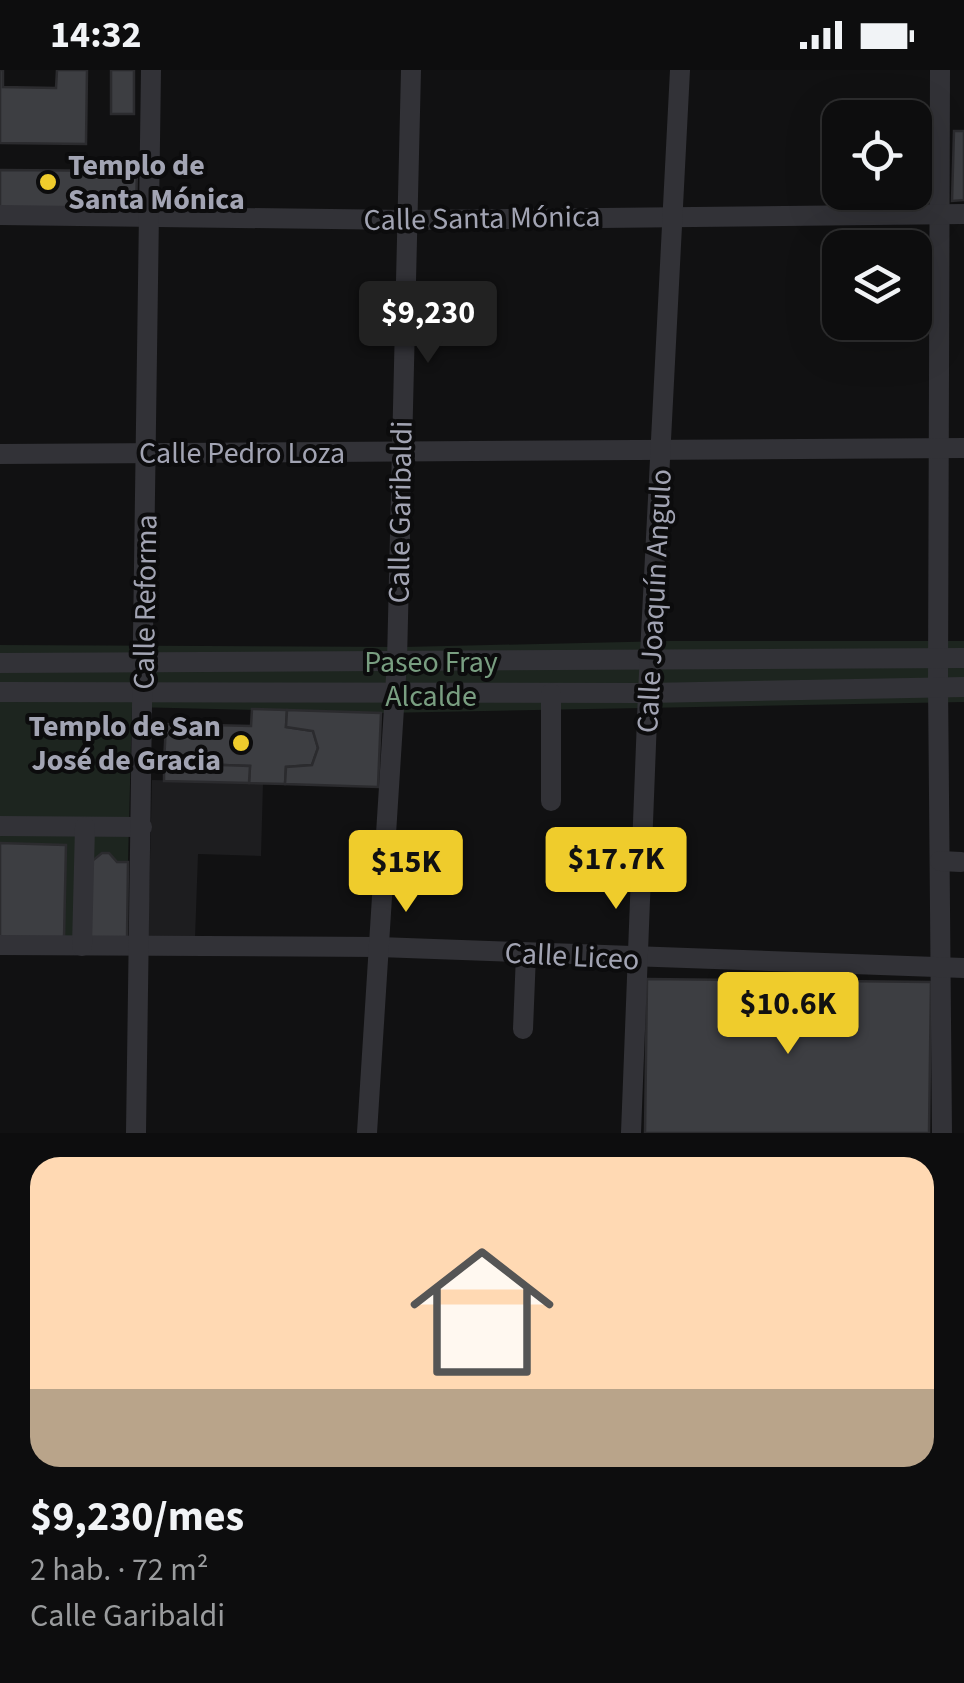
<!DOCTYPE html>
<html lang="es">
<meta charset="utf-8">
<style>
:root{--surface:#0d0d0e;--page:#161617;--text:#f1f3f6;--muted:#9a9c9e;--line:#2d2d2e;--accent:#efcc2c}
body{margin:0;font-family:"Source Sans 3",sans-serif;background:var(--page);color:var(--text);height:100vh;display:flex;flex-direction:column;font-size:38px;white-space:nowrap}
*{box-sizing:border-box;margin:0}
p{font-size:32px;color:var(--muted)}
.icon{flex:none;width:55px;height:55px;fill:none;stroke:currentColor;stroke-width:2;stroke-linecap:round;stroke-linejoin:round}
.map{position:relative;height:1063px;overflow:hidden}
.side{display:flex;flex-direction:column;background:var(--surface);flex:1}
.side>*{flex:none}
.tools{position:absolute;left:822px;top:30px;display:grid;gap:20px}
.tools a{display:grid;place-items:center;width:110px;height:110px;border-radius:20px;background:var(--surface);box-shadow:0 10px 40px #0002,0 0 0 2px var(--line);font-size:50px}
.price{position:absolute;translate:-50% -85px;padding:0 22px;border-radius:10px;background:var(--accent);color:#111;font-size:32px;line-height:65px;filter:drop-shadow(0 2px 5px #0008)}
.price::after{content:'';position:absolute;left:50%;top:60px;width:30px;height:22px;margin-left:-15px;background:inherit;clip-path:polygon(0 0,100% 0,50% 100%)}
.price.current{background:#222;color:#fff}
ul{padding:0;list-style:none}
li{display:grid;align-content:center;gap:20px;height:530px;padding:0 30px}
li+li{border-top:2px solid var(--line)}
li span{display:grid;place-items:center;height:310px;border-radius:30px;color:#555}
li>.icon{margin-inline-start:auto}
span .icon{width:180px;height:180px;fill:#fffc;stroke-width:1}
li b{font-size:42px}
.status{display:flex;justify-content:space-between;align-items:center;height:70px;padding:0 50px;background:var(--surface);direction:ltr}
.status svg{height:28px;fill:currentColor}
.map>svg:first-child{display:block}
.built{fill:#1d1d1f}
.green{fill:#1d251f}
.building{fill:#3d3e42;stroke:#2b2b2e;stroke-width:2.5}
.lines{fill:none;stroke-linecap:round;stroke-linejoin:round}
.minor{stroke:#323237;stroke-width:20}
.poi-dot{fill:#efcc2c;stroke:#0c0c0d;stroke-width:4}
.labels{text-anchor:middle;stroke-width:8;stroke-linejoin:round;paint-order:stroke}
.poi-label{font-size:30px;font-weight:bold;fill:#a2a4b3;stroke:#0c0c0d;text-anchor:start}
.street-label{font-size:30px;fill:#a2a4b3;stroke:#0c0c0d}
.park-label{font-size:30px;fill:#799e81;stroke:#0c0c0d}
</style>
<div class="status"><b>14:32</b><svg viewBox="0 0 49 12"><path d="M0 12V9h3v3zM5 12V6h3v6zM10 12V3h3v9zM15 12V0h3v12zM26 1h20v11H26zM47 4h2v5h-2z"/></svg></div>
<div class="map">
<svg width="964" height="1063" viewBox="0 0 964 1063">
<rect width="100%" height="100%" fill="#111112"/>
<path class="built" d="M152,710L263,713L261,786L198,784L195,869L148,868Z"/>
<path class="green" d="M670,571H964V632L381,643L132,637L128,792H117L109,783H102L92,791L89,869H64L65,775L0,773V575L404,577Z"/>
<g class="building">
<path d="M0,0H3V17L56,18L57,0H87L86,74L0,73Z"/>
<rect x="111" y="0" width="23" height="44"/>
<path d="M954,61H964V130L952,131Z"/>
<path d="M0,100L137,101L136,138L0,137Z"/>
<path d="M252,639L287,640L286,657L313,661L318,678L312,695L286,697L285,714L249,713L250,696L164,693L166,654L251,656Z"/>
<path d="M287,640L381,643L378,717L285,714L286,697L312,695L318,678L313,661L286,657Z"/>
<path d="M164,693L250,696L249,713L164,711Z"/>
<path d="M0,773L66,775L64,869L0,867Z"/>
<path d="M102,783H109L117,792H128L127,870L89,869L92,791Z"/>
<path d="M647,909L931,912L929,1063H645Z"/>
</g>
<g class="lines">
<g class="minor">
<path d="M940,0L938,613L942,1063"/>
<path d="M0,145L407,150L964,144"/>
<path d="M0,384L964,378"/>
<path d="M0,593L964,588"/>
<path d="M0,622L648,623L964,617"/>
<path d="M551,623V731"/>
<path d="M0,756L142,757"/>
<path d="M940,791L961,792"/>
<path d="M0,875L379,877L964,898"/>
<path d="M82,876L85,757"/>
<path d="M523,959L526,884"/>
<path d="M136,1063L151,0"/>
<path d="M367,1063L397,591L411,0"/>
<path d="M631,1063L648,623L680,0"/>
</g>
</g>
<g class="poi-dot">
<circle cx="48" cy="112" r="10"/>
<circle cx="241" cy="673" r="10"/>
</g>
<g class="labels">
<g class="poi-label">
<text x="68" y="105">Templo de<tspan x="68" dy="34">Santa Mónica</tspan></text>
<text x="221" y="666" text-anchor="end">Templo de San<tspan x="221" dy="34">José de Gracia</tspan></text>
</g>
<g class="street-label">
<text transform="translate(482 148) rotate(-1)" y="10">Calle Santa Mónica</text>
<text x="242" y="393">Calle Pedro Loza</text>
<text transform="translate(400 442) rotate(-89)" y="10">Calle Garibaldi</text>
<text transform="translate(654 531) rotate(-87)" y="10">Calle Joaquín Angulo</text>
<text transform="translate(145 532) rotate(-89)" y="10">Calle Reforma</text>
<text transform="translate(572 886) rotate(3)" y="10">Calle Liceo</text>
</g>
<g class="park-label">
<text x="431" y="602">Paseo Fray<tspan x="431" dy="34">Alcalde</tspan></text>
</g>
</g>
</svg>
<div class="tools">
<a><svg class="icon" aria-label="locate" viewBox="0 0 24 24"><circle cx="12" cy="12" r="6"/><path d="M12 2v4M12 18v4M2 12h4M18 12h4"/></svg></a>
<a><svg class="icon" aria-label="layers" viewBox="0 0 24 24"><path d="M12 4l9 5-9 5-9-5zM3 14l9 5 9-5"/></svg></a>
</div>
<b class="price current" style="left:428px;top:296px">$9,230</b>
<b class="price" style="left:616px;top:842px">$17.7K</b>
<b class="price" style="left:406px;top:845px">$15K</b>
<b class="price" style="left:788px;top:987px">$10.6K</b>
</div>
<section class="side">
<ul>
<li><span style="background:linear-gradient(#ffd9b3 75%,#b9a48a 0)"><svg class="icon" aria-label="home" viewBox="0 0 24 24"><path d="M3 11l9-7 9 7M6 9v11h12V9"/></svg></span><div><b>$9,230/mes</b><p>2 hab. · 72 m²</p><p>Calle Garibaldi</p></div></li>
</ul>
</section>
